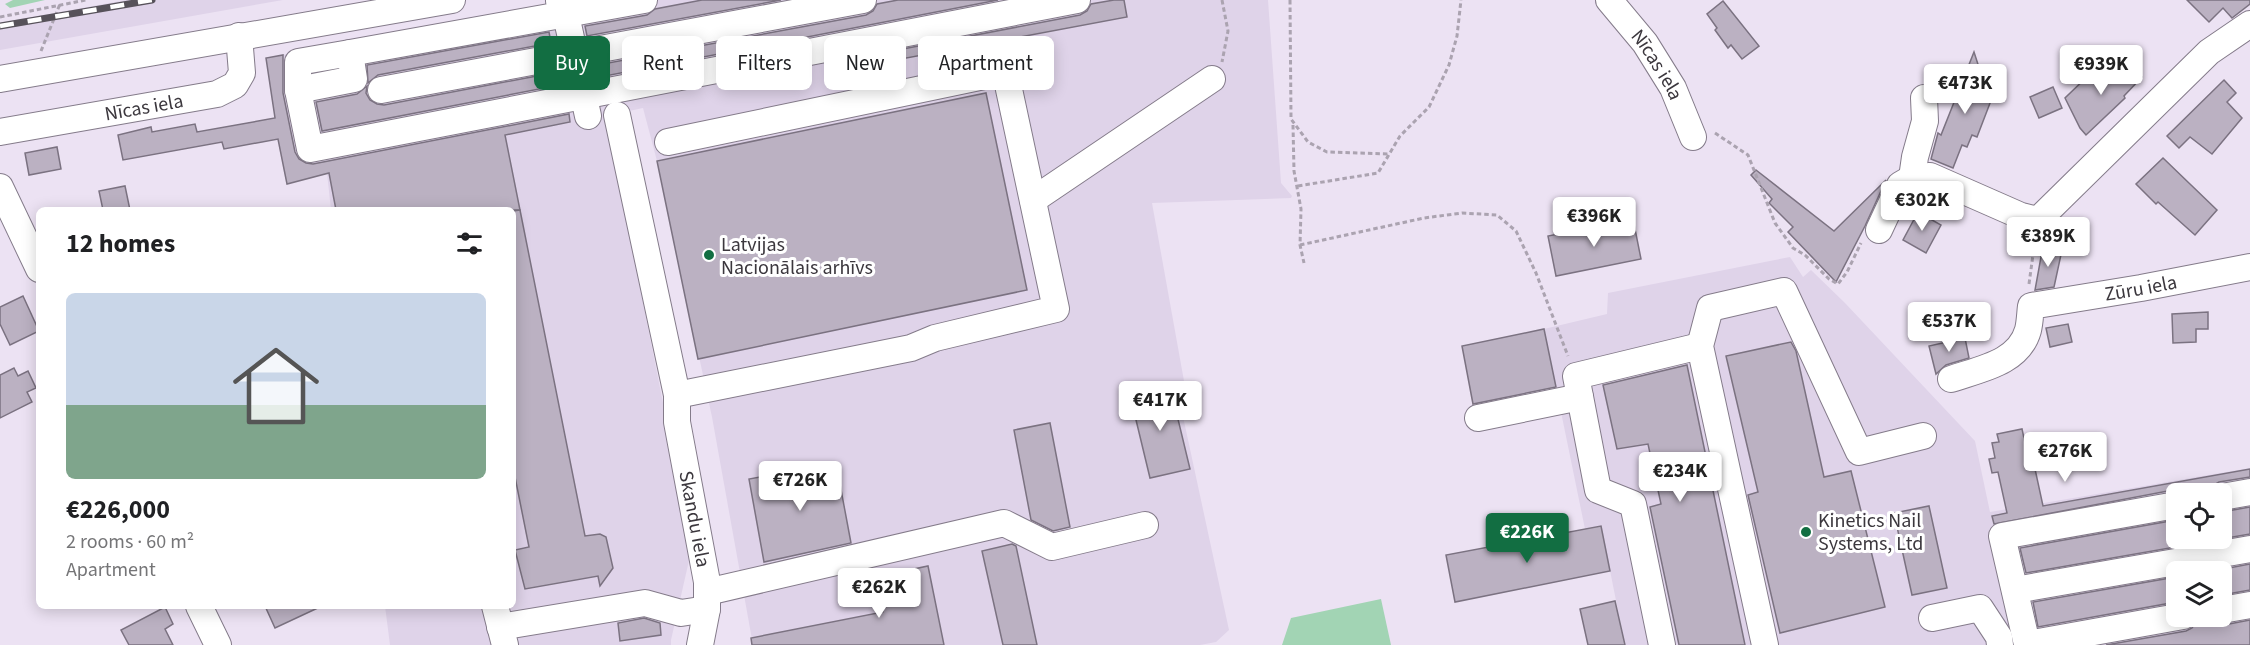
<!DOCTYPE html>
<meta charset="utf-8">
<style>
:root{--surface:#fff;--page:#f2f2f2;--text:#202124;--muted:#757577;--accent:#126e42}
body{margin:0;font-family:"Source Sans 3",sans-serif;background:var(--page);color:var(--text);height:100vh;display:flex;flex-direction:column;font-size:22px;white-space:nowrap}
*{box-sizing:border-box;margin:0}
p{font-size:20px;color:var(--muted)}
.icon{flex:none;width:33px;height:33px;fill:none;stroke:currentColor;stroke-width:2;stroke-linecap:round;stroke-linejoin:round}
.map{position:relative;flex:1;overflow:hidden}
.details{position:absolute;left:36px;top:207px;width:480px;height:402px;display:flex;flex-direction:column;background:var(--surface);border-radius:9px;box-shadow:0 3px 15px #0003}
.details>*{flex:none}
.guide{position:absolute;left:534px;top:36px;width:570px;height:54px;display:flex;gap:12px}
.controls{position:absolute;left:2166px;top:483px;display:grid;gap:12px}
.controls a{display:grid;place-items:center;width:66px;height:66px;border-radius:9px;background:var(--surface);box-shadow:0 3px 15px #0003;font-size:30px}
.price{position:absolute;translate:-50% -51px;padding:0 14px;border-radius:6px;background:#fff;color:#222;font-size:20px;line-height:39px;filter:drop-shadow(0 2px 3px #0008)}
.price::after{content:'';position:absolute;left:50%;top:36px;width:18px;height:14px;margin-left:-9px;background:inherit;clip-path:polygon(0 0,100% 0,50% 100%)}
.price.selected{background:var(--accent);color:#fff}
ul{padding:0;list-style:none}
li{display:grid;align-content:center;gap:12px;height:318px;padding:0 30px}
li span{display:grid;place-items:center;height:186px;border-radius:9px;color:#555}
li>.icon{margin-inline-start:auto}
span .icon{width:108px;height:108px;fill:#fffc;stroke-width:1}
li b{font-size:26px}
h2{display:flex;justify-content:space-between;align-items:center;height:72px;padding:0 30px;font-size:26px}
.tag{padding:0 21px;border-radius:9px;background:var(--surface);box-shadow:0 3px 15px #0003;font-size:21px;line-height:54px}
.tag.selected{background:var(--accent);color:#fff}
.map>svg:first-child{display:block}
.built{fill:#dfd3e9;fill-rule:evenodd}
.green{fill:#a2d4b4}
.building{fill:#bbb1c2;stroke:#7b7281;stroke-width:1.5}
.lines{fill:none;stroke-linecap:round;stroke-linejoin:round}
.minor-casing{stroke:#847b8a;stroke-width:28}
.path{stroke:#aba3b0;stroke-width:3;stroke-dasharray:4.5 3;stroke-linecap:butt}
.minor{stroke:#fff;stroke-width:26}
.rail-casing{stroke:#57525a;stroke-width:7}
.rail{stroke:#fff;stroke-width:4.5;stroke-dasharray:14;stroke-linecap:butt}
.poi-dot{fill:#126e42;stroke:#fff;stroke-width:2}
.labels{text-anchor:middle;stroke-width:6;stroke-linejoin:round;paint-order:stroke}
.street-label{font-size:20px;fill:#3b373d;stroke:#fff}
.poi-label{font-size:20px;fill:#3b373d;stroke:#fff;text-anchor:start}
</style>
<div class="map">
<svg width="2250" height="645" viewBox="0 0 2250 645">
<rect width="100%" height="100%" fill="#ece2f3"/>
<g class="built">
<path d="M126,0H283L0,50V23Z"/>
<path d="M574,0H1268L1281,183L1292,196L1291,198L1152,203L1184,381L1176,384L1229,630L1216,642L1200,645H753L712,417L657,161L643,108L606,116L670,438L690,556L671,640V645H390L385,606H513V210H331L327,173L287,184L266,58Z"/>
<path d="M1790,257L1803,277L1811,270L1845,303L1975,441L1990,512L2250,468V645H1625L1601,526L1585,529L1544,329L1607,314L1608,293ZM2176,494H2222V538H2176ZM2176,572H2222V616H2176Z"/>
</g>
<g class="green">
<path d="M13,0H45L10,8L5,4Z"/>
<path d="M1381,599L1391,645H1282L1291,618Z"/>
</g>
<g class="building">
<path d="M702,0H781L587,36L585,26L647,15L655,9Z"/>
<path d="M898,0H998L595,78L592,66L866,15L873,11L877,4Z"/>
<path d="M1114,0H1124L1127,17L842,70L840,61L1080,15L1087,11L1091,4Z"/>
<path d="M2187,0H2250V4L2232,18L2223,8L2209,22Z"/>
<path d="M1723,1L1759,46L1742,59L1731,45L1728,48L1715,30L1717,28L1707,14Z"/>
<path d="M549,32L551,43L378,75L368,83L367,65Z"/>
<path d="M1974,52L1984,83L2000,77L1977,137L1972,135L1967,147L1962,145L1953,168L1931,159L1938,133L1941,135Z"/>
<path d="M283,55V93L295,152L299,159L306,163L313,164L569,114L570,122L505,135L520,210H336L329,173L287,184L278,139L224,149L222,142L123,160L118,135L151,127L152,132L195,124L197,132L275,118L266,58Z"/>
<path d="M2126,61L2142,77L2124,96L2125,98L2086,135L2080,128L2065,98L2090,74L2093,78L2100,71L2107,79Z"/>
<path d="M558,72L560,85L322,131L316,102L357,94L367,86L366,93L370,100L377,104L384,105Z"/>
<path d="M2224,80L2236,93L2227,102L2242,118L2212,154L2190,137L2179,148L2167,136Z"/>
<path d="M2053,87L2062,108L2039,118L2030,97Z"/>
<path d="M986,93L1027,290L698,359L657,161Z"/>
<path d="M57,147L61,169L29,175L25,153Z"/>
<path d="M2163,158L2217,210L2195,235L2158,202L2156,204L2136,184Z"/>
<path d="M1756,170L1834,231L1886,180L1865,226L1836,282L1788,232L1793,227L1769,203L1772,199L1751,175Z"/>
<path d="M125,186L130,210H103L99,191Z"/>
<path d="M520,210L585,536L600,534L606,537L613,568L600,586L598,576L525,589L515,550L529,547L513,467V211Z"/>
<path d="M1918,212L1941,225L1926,253L1903,240Z"/>
<path d="M1633,219L1641,259L1556,276L1548,236Z"/>
<path d="M2043,246L2062,250L2054,287L2035,290Z"/>
<path d="M23,296L39,331L10,345L0,324V307Z"/>
<path d="M2208,312V329H2196V342L2173,343L2172,314Z"/>
<path d="M2068,324L2072,342L2050,347L2046,328Z"/>
<path d="M1544,329L1556,387L1473,404L1462,346Z"/>
<path d="M1965,338L1969,358L1946,365L1936,374L1929,346Z"/>
<path d="M1791,342L1796,351L1824,477L1851,471L1885,607L1780,633L1748,495L1758,492L1726,356Z"/>
<path d="M1687,365L1745,645H1679L1650,507L1661,504L1648,444L1617,449L1603,385Z"/>
<path d="M14,368L18,376L28,371L36,388L27,392L32,402L0,418V375Z"/>
<path d="M1170,386L1190,469L1150,478L1130,395Z"/>
<path d="M1050,423L1070,527L1053,531L1031,520L1014,430Z"/>
<path d="M2022,429L2027,452H2030L2035,469L2043,506L2250,469V477L2219,482L2212,486L2208,494H2185L2173,490L1994,524L1992,516L2007,513L1998,472L1992,473L1989,459L1995,458L1992,443L1999,442L1997,434Z"/>
<path d="M836,463L851,543L764,562L749,479Z"/>
<path d="M1929,506L1947,588L1912,595L1894,513Z"/>
<path d="M2250,507V534L2026,573L2020,548L2176,520V538H2222V512Z"/>
<path d="M1601,526L1610,571L1455,602L1446,555Z"/>
<path d="M1012,544L1016,546L1037,645H1003L982,551Z"/>
<path d="M2250,564V590L2222,595V572H2208Z"/>
<path d="M928,566L944,645H752L751,638L883,612L876,577Z"/>
<path d="M2176,577V602L2038,627L2033,602Z"/>
<path d="M1615,601L1625,645H1588L1580,609Z"/>
<path d="M265,606H322L275,628Z"/>
<path d="M165,607L173,624L165,629L173,645H129L121,630Z"/>
<path d="M644,618L660,623L661,635L620,641L618,623Z"/>
<path d="M2211,620L2216,624L2224,625L2250,620V645H2106L2186,631L2192,628L2196,622Z"/>
</g>
<g class="lines">
<defs>
<g id="minor">
<path d="M644,0L350,53L354,79L298,90L310,149L1077,0"/>
<path id="s1" d="M1609,0L1645,43L1673,88L1693,137"/>
<path d="M559,1L566,15L588,116"/>
<path d="M0,79L452,0"/>
<path d="M298,90V62L350,53"/>
<path d="M381,90L863,0"/>
<path id="s2" d="M617,115L677,395V422L707,582V609L700,645"/>
<path id="s3" d="M0,132L217,94L235,85L242,73L239,36"/>
<path d="M668,142L989,75H998L1007,80L1056,309L935,338L911,348L677,395"/>
<path d="M1912,178L1915,157L1925,121L1924,98"/>
<path d="M0,187L39,269"/>
<path d="M1033,200L1212,79"/>
<path d="M1879,230L1900,185L1912,178L1930,176L2021,216L2038,220L2209,52L2250,24"/>
<path id="s4" d="M1951,379C1980,369 2019,363 2028,330C2030,322 2030,314 2031,306L2141,288L2250,267"/>
<path d="M1478,418L1580,397"/>
<path d="M2222,497L2250,492"/>
<path d="M2176,505L2002,536L2027,644L2183,616"/>
<path d="M2015,590L2250,549"/>
<path d="M707,592L1004,523L1052,547L1145,525"/>
<path d="M199,606L218,645"/>
<path d="M495,606L505,645"/>
<path d="M2222,610L2250,605"/>
<path d="M1932,618L1980,608L1999,637L2000,645"/>
<path d="M500,627L645,603L681,613L707,609"/>
<path d="M1662,645L1633,504L1598,490L1576,376L1700,346"/>
<path d="M1765,645L1700,346L1710,308L1784,291L1859,452L1923,436"/>
</g>
</defs>
<use href="#minor" class="minor-casing"/>
<g class="path">
<path d="M1222,0L1228,31L1222,62"/>
<path d="M1290,0L1291,119L1308,142L1327,152L1390,154"/>
<path d="M0,17L86,0"/>
<path d="M41,51L60,4"/>
<path d="M1293,125L1294,171L1301,209L1300,245L1304,263"/>
<path d="M1715,133L1748,155L1775,223L1793,248L1805,255L1829,279L1838,284L1847,272L1861,243"/>
<path d="M1298,186L1378,173L1400,136L1429,107L1449,65L1457,36L1461,0"/>
<path d="M1300,245L1424,218L1462,213L1497,215L1516,231L1536,273L1568,356"/>
<path d="M2029,284L2035,240"/>
</g>
<use href="#minor" class="minor"/>
<defs>
<path id="rail" d="M0,26L152,0"/>
</defs>
<use href="#rail" class="rail-casing"/>
<use href="#rail" class="rail"/>
</g>
<g class="poi-dot">
<circle cx="709" cy="255" r="6"/>
<circle cx="1806" cy="532" r="6"/>
</g>
<g class="labels">
<g class="street-label">
<text dy="7" stroke="none"><textPath href="#s1" startOffset="81">Nīcas iela</textPath></text>
<text dy="7" stroke="none"><textPath href="#s3" startOffset="146">Nīcas iela</textPath></text>
<text dy="7" stroke="none"><textPath href="#s4" startOffset="231">Zūru iela</textPath></text>
<text dy="7" stroke="none"><textPath href="#s2" startOffset="412">Skandu iela</textPath></text>
</g>
<g class="poi-label">
<text x="721" y="251">Latvijas<tspan x="721" dy="23">Nacionālais arhīvs</tspan></text>
<text x="1818" y="527">Kinetics Nail<tspan x="1818" dy="23">Systems, Ltd</tspan></text>
</g>
</g>
</svg>
<div class="controls">
<a><svg class="icon" aria-label="locate" viewBox="0 0 24 24"><circle cx="12" cy="12" r="6"/><path d="M12 2v4M12 18v4M2 12h4M18 12h4"/></svg></a>
<a><svg class="icon" aria-label="layers" viewBox="0 0 24 24"><path d="M12 4l9 5-9 5-9-5zM3 14l9 5 9-5"/></svg></a>
</div>
<b class="price" style="left:2101px;top:96px">€939K</b>
<b class="price" style="left:1965px;top:115px">€473K</b>
<b class="price" style="left:1922px;top:232px">€302K</b>
<b class="price" style="left:1594px;top:248px">€396K</b>
<b class="price" style="left:2048px;top:268px">€389K</b>
<b class="price" style="left:1949px;top:353px">€537K</b>
<b class="price" style="left:1160px;top:432px">€417K</b>
<b class="price" style="left:2065px;top:483px">€276K</b>
<b class="price" style="left:1680px;top:503px">€234K</b>
<b class="price" style="left:800px;top:512px">€726K</b>
<b class="price selected" style="left:1527px;top:564px">€226K</b>
<b class="price" style="left:879px;top:619px">€262K</b>
<div class="guide">
<a class="tag selected">Buy</a>
<a class="tag">Rent</a>
<a class="tag">Filters</a>
<a class="tag">New</a>
<a class="tag">Apartment</a>
</div>
<section class="details">
<h2>12 homes<svg class="icon" aria-label="filters" viewBox="0 0 24 24"><path d="M4 7h16M4 17h16"/><circle cx="9" cy="7" r="2"/><circle cx="15" cy="17" r="2"/></svg></h2>
<ul>
<li><span style="background:linear-gradient(#c9d6e8 60%,#7fa58c 0)"><svg class="icon" aria-label="home" viewBox="0 0 24 24"><path d="M3 11l9-7 9 7M6 9v11h12V9"/></svg></span><div><b>€226,000</b><p>2 rooms · 60 m²</p><p>Apartment</p></div></li>
</ul>
</section>
</div>
